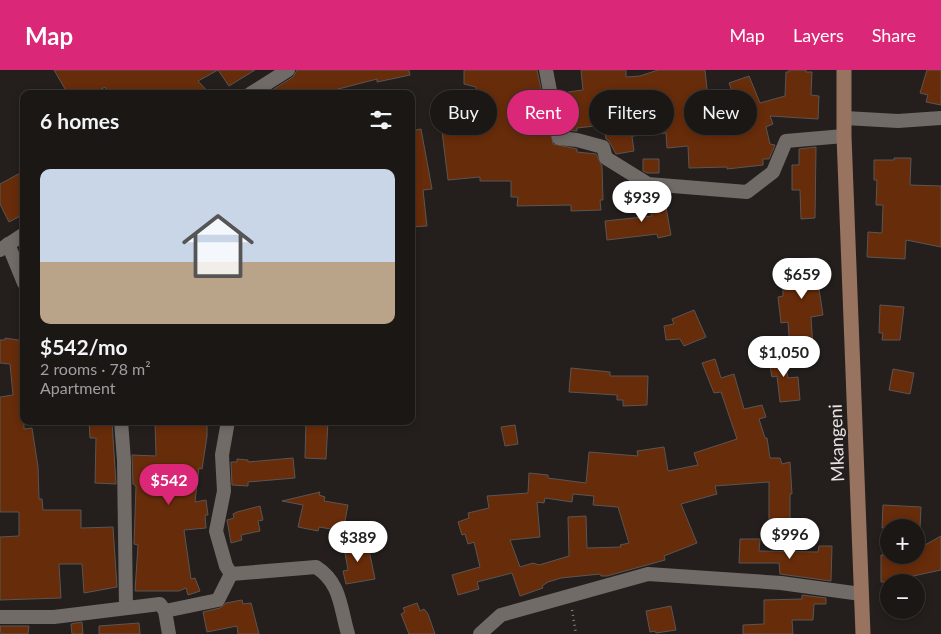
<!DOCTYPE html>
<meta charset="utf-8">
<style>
:root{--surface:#1b1715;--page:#24201e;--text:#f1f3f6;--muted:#a09fa0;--line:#393634;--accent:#db2777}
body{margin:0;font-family:Lato,sans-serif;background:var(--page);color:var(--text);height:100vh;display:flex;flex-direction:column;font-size:19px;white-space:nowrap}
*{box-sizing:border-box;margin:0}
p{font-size:16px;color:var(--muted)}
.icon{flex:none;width:28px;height:28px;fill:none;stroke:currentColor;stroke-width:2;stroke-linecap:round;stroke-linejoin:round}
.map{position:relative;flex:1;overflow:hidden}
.panel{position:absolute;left:20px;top:20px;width:395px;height:335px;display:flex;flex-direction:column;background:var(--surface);border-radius:10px;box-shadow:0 2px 8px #0003,0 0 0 1px var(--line)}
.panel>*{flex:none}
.guide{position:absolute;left:430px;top:20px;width:435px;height:45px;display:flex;gap:10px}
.controls{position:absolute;left:880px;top:449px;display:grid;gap:10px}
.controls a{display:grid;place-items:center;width:45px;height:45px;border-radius:50%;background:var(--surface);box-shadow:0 2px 8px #0003,0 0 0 1px var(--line);font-size:25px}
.price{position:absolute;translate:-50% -42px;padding:0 11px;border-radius:18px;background:#fff;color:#222;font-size:16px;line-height:32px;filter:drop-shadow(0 1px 2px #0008)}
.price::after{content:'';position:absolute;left:50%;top:30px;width:15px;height:11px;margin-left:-8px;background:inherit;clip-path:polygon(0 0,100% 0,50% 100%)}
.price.active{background:var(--accent);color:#fff}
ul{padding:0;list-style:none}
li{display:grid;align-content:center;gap:10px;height:265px;padding:0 20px}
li+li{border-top:1px solid var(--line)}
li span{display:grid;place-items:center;height:155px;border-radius:10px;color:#555}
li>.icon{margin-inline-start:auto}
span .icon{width:90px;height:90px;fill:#fffc;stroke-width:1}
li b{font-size:21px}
h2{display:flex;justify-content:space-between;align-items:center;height:60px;padding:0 20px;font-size:21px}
.chip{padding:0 18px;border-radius:22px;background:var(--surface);box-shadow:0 2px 8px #0003,0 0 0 1px var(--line);font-size:18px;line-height:45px}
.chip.active{background:var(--accent);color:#fff}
header{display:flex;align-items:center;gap:30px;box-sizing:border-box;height:70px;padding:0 25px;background:var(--accent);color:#fff}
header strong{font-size:24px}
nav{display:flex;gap:28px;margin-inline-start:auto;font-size:18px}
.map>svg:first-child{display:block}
.building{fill:#672c0a;stroke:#5b5553;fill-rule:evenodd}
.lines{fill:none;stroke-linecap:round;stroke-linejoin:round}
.path{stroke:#888482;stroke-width:2.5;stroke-dasharray:1 4;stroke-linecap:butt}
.street{stroke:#716b68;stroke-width:14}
.secondary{stroke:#977360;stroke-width:15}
.labels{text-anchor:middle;stroke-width:4.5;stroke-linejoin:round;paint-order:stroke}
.street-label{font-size:18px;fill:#e8e4e3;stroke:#241f1c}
</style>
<header>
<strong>Map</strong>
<nav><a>Map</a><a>Layers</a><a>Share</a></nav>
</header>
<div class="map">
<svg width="941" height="564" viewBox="0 0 941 564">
<rect width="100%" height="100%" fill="#241f1c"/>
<g class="building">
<path d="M54,0H218L198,11L210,24H109L105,17L92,24H68Z"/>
<path d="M218,0H255L229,16Z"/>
<path d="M297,0H409L410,5L377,12V9L319,24H276L274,19L293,7Z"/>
<path d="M464,0H537L553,74L577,79V82L596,84L602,96L603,130H600L601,140L571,141V135L517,136L518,127H511V111H480V107L448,110L441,53L465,50L464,39L477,38L476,17L464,14Z"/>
<path d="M581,0H626V7L640,6L658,0H705L709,38L736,31L729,13L749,6L760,33L785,26L786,2H789V0H806V2H812L811,25L819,26L818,49L770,46L773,54L766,57L770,74L775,75L769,89H763V95L727,99V97L689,98L688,76L667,78L666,63L632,66L634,81L616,84L609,71L606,69L604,55L577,58V61L566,60L563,43L567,42L568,22L583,20Z"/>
<path d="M927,0H941V35L926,32L928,25L920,23Z"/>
<path d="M421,59L432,119L423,120L427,156L411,157V61Z"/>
<path d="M816,77L815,148L801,149L800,120H792V95H799V79Z"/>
<path d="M894,88H911L910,115L941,116V177L906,170L905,189L867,187L868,162L882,163L883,135H876L877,110H874V90H894Z"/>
<path d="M643,89H659V103H647L643,101Z"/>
<path d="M24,101V144L9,152L0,134V114Z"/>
<path d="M664,126L671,165L658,168L657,164L607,170L605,151L652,146L648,129Z"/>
<path d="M817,188V194H826V213H818L823,245L811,247L813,278L790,279L788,252L781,253L778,227L783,226V210H788V189Z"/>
<path d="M880,235L904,237L900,270H882L883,263H879Z"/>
<path d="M694,240L706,267L684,276L680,269L666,270L664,256L674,254L672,249Z"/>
<path d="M5,268L24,271V359L32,358L38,397L39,429H42L43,440H81V458L113,457L117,517L84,523L82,494H59L61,528L0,530V467L19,466V442H0V327L13,325L10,294L0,293V270H5Z"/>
<path d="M782,278L788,308L798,307L800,330L780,332L777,306L772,307L768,287L775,286L774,279Z"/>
<path d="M715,289L721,308L734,304L744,339L762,335L766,347L759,349L765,368H767L770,388H780L782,394L790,392L792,424H790V456H769V412L715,416L717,424L681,434L697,473L664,486L665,490L607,506H601L600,504L561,508L548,512L542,516L543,518L520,526L512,503L477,512L479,519L458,525L452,505L480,497L474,472L468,474L465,464L462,465L458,452L469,448L468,443L489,438L487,426L528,423L529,403L548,405V408L586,413L589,382L638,386L637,381L664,377L668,401L698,395L694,383L737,369L721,322L714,323L702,293ZM573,424L594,426L593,435L618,437L629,473L620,475L621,477L587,478L586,446L568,447L569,486L539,495L533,493L520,497L510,470L540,467L537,432L544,433L545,428L572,432Z"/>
<path d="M571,298L610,302V306H648L647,335L623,336V330H617V325L569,322Z"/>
<path d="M893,299L914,303L910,324L889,320Z"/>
<path d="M89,351H112L116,414L95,413L96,368H90Z"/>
<path d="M155,351H207V366L202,399L199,398L195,432L206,430L208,445H205L206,458L184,460L191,509L195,508L200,521L188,525L186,518L179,521H135L138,475L134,474L136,416L133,414L132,385L156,386Z"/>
<path d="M306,351H328L326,389L305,388Z"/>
<path d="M515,355L518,374L505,376L501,357Z"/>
<path d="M293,388L295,408L248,412V416L232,415L231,392H237V389L248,390V392Z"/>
<path d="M320,422L319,425L325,427L324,431L348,435L343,461L319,457L318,461L298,457L303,435L282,431Z"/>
<path d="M883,435L921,437L920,458H882Z"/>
<path d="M260,436L263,450L258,451L260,461L241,465L242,470L231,473L227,450L234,448L233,444L237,442Z"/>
<path d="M941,466V500L899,509V512H881V485H916V480Z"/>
<path d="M357,469L358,472L361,471L363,481L369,480L375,509L346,514L343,501L348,500L343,472Z"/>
<path d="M740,469H760L759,481L818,482L819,476H832L831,511L780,504L779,493H739Z"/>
<path d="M802,525L826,528V534H814L813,550H792L793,564H743V555L764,554V530L802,529Z"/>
<path d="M242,530L243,534L251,533L259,564H238L237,556L207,562L203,542L220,538L226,533Z"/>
<path d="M417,533L420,541L424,539L428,544L435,564H409L401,544L405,542L403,538Z"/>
<path d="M671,536L676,560L656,563L655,561L650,562L646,541Z"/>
<path d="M82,552L83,564H72L71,554Z"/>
<path d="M139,553L140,564H99V556Z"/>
<path d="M0,556H29L28,564H1Z"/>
</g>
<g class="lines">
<path class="path" d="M572,540L576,564"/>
<g class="street">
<path d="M546,0L559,68L577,70L603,77L606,88L648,114L747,122L773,102L786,71L844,66"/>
<path d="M250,24L288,0"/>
<path d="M845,48L898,51L941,48"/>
<path d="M8,174L24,213"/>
<path d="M0,180L24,164"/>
<path d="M121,351L124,391L126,538"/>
<path d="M228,351L222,385L224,421L216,461L226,496L231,504L316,497C341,513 340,537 348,564"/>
<path d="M165,541L218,530L231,504"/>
<path d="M0,547H54L160,534L165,541L169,564"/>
<path d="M480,564L501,545L648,504L781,513L861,524"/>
</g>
<path class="secondary" d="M844,0V66L863,564"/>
</g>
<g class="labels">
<g class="street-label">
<text transform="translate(837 373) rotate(-92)" y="6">Mkangeni</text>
</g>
</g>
</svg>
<div class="controls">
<a>+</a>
<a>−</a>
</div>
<b class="price" style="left:642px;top:153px">$939</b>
<b class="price" style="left:802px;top:230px">$659</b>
<b class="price" style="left:784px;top:308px">$1,050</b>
<b class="price active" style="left:169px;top:436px">$542</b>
<b class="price" style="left:790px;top:490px">$996</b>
<b class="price" style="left:358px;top:493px">$389</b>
<div class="guide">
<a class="chip">Buy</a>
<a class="chip active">Rent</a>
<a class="chip">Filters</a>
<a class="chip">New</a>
</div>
<section class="panel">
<h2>6 homes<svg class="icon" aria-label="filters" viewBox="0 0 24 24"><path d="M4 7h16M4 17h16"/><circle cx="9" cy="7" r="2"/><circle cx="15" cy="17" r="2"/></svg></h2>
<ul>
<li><span style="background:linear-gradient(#c9d6e8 60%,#b9a48a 0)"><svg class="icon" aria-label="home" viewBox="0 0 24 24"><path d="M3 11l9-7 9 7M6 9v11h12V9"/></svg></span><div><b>$542/mo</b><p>2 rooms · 78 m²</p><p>Apartment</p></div></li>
</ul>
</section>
</div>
